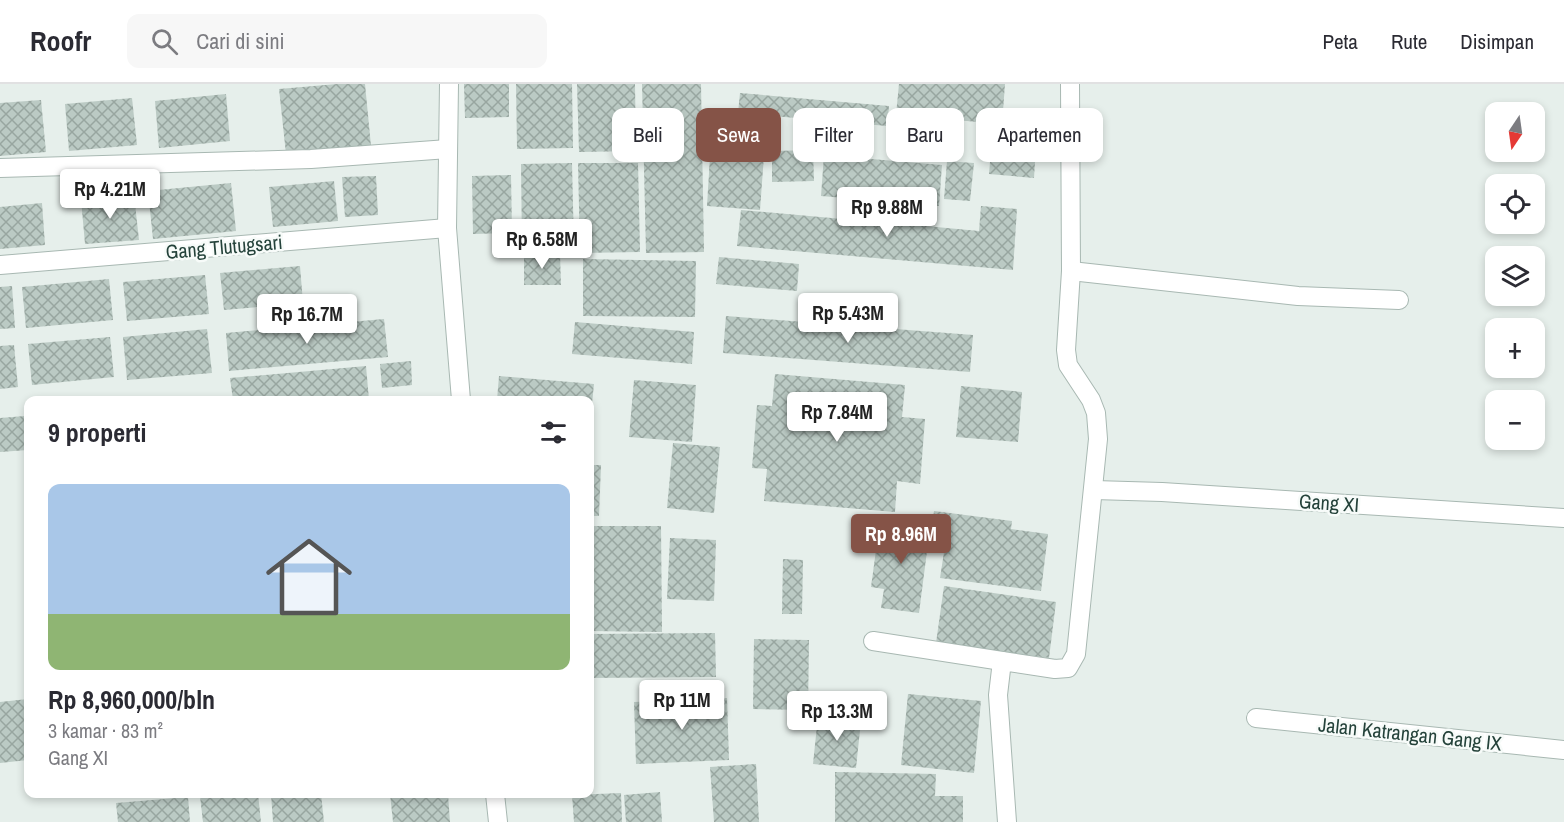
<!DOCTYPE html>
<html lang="id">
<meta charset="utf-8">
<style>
:root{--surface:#fff;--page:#f7f7f7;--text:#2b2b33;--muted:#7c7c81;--line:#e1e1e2;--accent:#855347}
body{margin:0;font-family:"Archivo Narrow",sans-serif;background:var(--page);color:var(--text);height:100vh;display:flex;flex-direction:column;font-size:22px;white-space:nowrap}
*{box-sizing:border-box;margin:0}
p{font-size:20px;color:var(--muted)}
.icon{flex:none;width:33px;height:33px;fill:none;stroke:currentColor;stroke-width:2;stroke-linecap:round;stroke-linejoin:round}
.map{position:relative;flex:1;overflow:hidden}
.panel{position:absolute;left:24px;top:312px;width:570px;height:402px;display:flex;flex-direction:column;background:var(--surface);border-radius:12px;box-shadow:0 3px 9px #0003}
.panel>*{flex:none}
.banner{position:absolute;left:612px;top:24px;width:570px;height:54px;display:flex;gap:12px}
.needle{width:39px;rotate:193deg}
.buttons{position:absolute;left:1485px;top:18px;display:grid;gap:12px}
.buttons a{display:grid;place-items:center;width:60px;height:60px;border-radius:12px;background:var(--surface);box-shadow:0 3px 9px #0003;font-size:30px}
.price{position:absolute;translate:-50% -51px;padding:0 14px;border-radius:6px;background:#fff;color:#222;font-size:20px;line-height:39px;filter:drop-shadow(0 2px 3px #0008)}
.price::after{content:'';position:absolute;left:50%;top:36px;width:18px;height:14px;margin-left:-9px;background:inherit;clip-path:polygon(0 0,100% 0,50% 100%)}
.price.on{background:var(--accent);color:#fff}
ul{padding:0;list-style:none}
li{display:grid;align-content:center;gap:12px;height:318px;padding:0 24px}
li span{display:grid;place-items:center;height:186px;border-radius:12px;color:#555}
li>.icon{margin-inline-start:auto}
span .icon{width:108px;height:108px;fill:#fffc;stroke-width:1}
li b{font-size:26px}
h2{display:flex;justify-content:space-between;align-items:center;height:72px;padding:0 24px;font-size:26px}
.chip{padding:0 21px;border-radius:12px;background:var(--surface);box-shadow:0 3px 9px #0003;font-size:21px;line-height:54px}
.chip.on{background:var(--accent);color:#fff}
header{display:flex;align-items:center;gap:36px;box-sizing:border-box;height:84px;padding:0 30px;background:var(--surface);border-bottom:2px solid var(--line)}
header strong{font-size:28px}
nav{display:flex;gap:33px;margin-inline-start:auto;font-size:21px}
.search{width:420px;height:54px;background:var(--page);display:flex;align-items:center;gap:15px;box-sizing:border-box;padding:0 21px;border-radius:12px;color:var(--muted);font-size:22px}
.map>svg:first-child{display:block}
.building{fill:url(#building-cross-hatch)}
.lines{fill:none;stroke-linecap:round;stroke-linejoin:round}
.minor-casing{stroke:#a8b8b2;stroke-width:20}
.minor{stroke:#fff;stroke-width:18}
.labels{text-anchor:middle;stroke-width:5;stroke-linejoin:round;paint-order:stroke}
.street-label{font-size:20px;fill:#24423a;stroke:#f7fbf9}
</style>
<header>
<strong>Roofr</strong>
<div class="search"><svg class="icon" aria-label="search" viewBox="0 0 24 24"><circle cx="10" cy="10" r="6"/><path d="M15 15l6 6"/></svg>Cari di sini</div>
<nav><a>Peta</a><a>Rute</a><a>Disimpan</a></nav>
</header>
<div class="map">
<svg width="1564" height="738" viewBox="0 0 1564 738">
<defs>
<pattern id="building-cross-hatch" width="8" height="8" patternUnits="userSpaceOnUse" patternTransform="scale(1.5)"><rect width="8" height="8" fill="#bbcac4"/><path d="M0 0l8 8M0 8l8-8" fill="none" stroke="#98a6a0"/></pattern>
</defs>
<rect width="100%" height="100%" fill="#e6efeb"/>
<g class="building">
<path d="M337,0H365L371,62L286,70L279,5Z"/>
<path d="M464,0H509V33L465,34Z"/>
<path d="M516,0H572L573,64L517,65Z"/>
<path d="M577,0H635L636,67L579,68Z"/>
<path d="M642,0H701L704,168L646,169Z"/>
<path d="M899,0H1005L1002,40L896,31Z"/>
<path d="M740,9L889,22L887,42L738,29Z"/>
<path d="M226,10L230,57L159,64L155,17Z"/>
<path d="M132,14L137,61L69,67L65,20Z"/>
<path d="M41,16L46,68L0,72V19Z"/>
<path d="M993,42L1037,45L1034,94L989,90Z"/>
<path d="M711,55L765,58L760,126L707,122Z"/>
<path d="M813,66L814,97L772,98V67Z"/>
<path d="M824,71L942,81L939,122L821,112Z"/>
<path d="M947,77L974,79L970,117L944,115Z"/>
<path d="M572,79L574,163H522L521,80Z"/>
<path d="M578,79H638L640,168L580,169Z"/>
<path d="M511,91L512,149L473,150L472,92Z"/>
<path d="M376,92L378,131L345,133L342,93Z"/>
<path d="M334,97L338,137L273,143L269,103Z"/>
<path d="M231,99L236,147L153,155L148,107Z"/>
<path d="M134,111L139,156L85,160L81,115Z"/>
<path d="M42,119L45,161L0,165V123Z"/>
<path d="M981,122L1017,125L1013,186L737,162L741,126L887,139L889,125L915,127V141L979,147Z"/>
<path d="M524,170H560L561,201H524Z"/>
<path d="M719,173L799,180L797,207L716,200Z"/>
<path d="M583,175L696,177L695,233L583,232Z"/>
<path d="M300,182L303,219L224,226L220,189Z"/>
<path d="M205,191L209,230L127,237L123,198Z"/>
<path d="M109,195L113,236L26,244L22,203Z"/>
<path d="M12,202L15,244L0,245V203Z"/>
<path d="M726,232L973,251L970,288L723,269Z"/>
<path d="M384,235L388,273L229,287L226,249Z"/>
<path d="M575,238L694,248L692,280L572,270Z"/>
<path d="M207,245L212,289L127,296L123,253Z"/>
<path d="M110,253L114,293L32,301L28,260Z"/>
<path d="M14,261L18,303L0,305V262Z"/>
<path d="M411,277L412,301L382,304L380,280Z"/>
<path d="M366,282L369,316H233L230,294Z"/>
<path d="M775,290L905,301L902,333L925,335L920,400L897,397L895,428L764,417L767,385L752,384L757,321L772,322Z"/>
<path d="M499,292L594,300L591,330H590V316H497Z"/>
<path d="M634,296L696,301L692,358L629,353Z"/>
<path d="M961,302L1022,308L1018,358L956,353Z"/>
<path d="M25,332L28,366L0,368V334Z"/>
<path d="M673,359L720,363L714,429L667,424Z"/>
<path d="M590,381H601L599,432H590Z"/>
<path d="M934,427L1012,437L1011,445L1048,450L1041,507L940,494L944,468L929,466Z"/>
<path d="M880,437L930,444L919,529L881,524L884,505L871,503Z"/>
<path d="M590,442H661L662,548L590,547Z"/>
<path d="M670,454L716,456L714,517L667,515Z"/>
<path d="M783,475L803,476L802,530H782Z"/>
<path d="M944,502L1056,518L1049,574L936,559Z"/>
<path d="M715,549L716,593L590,594V550Z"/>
<path d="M754,555L809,556L808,626L753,625Z"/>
<path d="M908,610L981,617L974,689L901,681Z"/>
<path d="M727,614L729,676L636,680L634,618Z"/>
<path d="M28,615V676L0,679V618Z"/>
<path d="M818,632L861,637L856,684L813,680Z"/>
<path d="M756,680L759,738H714L710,683Z"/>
<path d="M835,688L936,690L935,712H963V738H835Z"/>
<path d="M660,708L662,738H626L624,711Z"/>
<path d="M621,709L622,738H574L572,711Z"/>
<path d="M221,710H258L261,738H203L200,712Z"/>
<path d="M271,710H321L324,738H273Z"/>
<path d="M390,710H448L450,738H393Z"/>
<path d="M188,713L190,738H118L116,719Z"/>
</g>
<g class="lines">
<defs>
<g id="minor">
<path d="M449,0L447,144L461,316"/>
<path d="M0,84L311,75L448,65"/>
<path d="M0,181L447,144"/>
<path d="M1071,187L1298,212L1399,216"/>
<path d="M1094,406L1162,408L1564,434"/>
<path d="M873,557L1002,577"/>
<path d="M1256,634L1564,666"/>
<path d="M495,710L498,738"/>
<path d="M1007,738L998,611L1002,577L1055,585L1068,584L1076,570L1098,355L1096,329L1091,316L1068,281L1066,266L1071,187L1070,0"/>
</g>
</defs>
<use href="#minor" class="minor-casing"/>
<use href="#minor" class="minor"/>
</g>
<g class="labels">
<g class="street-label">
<text transform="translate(224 163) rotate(-5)" y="7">Gang Tlutugsari</text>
<text transform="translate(1329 419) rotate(4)" y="7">Gang XI</text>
<text transform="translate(1410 650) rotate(6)" y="7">Jalan Katrangan Gang IX</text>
</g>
</g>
</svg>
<div class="buttons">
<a><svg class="needle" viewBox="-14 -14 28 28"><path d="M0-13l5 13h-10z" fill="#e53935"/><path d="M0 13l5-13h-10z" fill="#7c7c81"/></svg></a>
<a><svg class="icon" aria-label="locate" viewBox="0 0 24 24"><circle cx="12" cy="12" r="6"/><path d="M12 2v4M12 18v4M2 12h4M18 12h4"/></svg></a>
<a><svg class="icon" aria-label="layers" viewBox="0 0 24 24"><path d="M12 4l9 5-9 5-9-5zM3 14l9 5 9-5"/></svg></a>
<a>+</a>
<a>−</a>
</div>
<b class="price" style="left:110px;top:136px">Rp 4.21M</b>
<b class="price" style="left:887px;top:154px">Rp 9.88M</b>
<b class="price" style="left:542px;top:186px">Rp 6.58M</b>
<b class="price" style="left:848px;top:260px">Rp 5.43M</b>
<b class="price" style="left:307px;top:261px">Rp 16.7M</b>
<b class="price" style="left:837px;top:359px">Rp 7.84M</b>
<b class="price on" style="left:901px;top:481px">Rp 8.96M</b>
<b class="price" style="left:682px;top:647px">Rp 11M</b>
<b class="price" style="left:837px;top:658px">Rp 13.3M</b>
<div class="banner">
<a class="chip">Beli</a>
<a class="chip on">Sewa</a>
<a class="chip">Filter</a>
<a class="chip">Baru</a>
<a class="chip">Apartemen</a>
</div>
<section class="panel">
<h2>9 properti<svg class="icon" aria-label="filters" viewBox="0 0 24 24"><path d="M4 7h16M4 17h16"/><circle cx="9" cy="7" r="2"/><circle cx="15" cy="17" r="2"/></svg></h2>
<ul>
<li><span style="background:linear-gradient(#a9c7e8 70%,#8fb573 0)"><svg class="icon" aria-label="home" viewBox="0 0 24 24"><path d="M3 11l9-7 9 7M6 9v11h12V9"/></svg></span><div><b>Rp 8,960,000/bln</b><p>3 kamar · 83 m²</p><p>Gang XI</p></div></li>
</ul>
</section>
</div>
